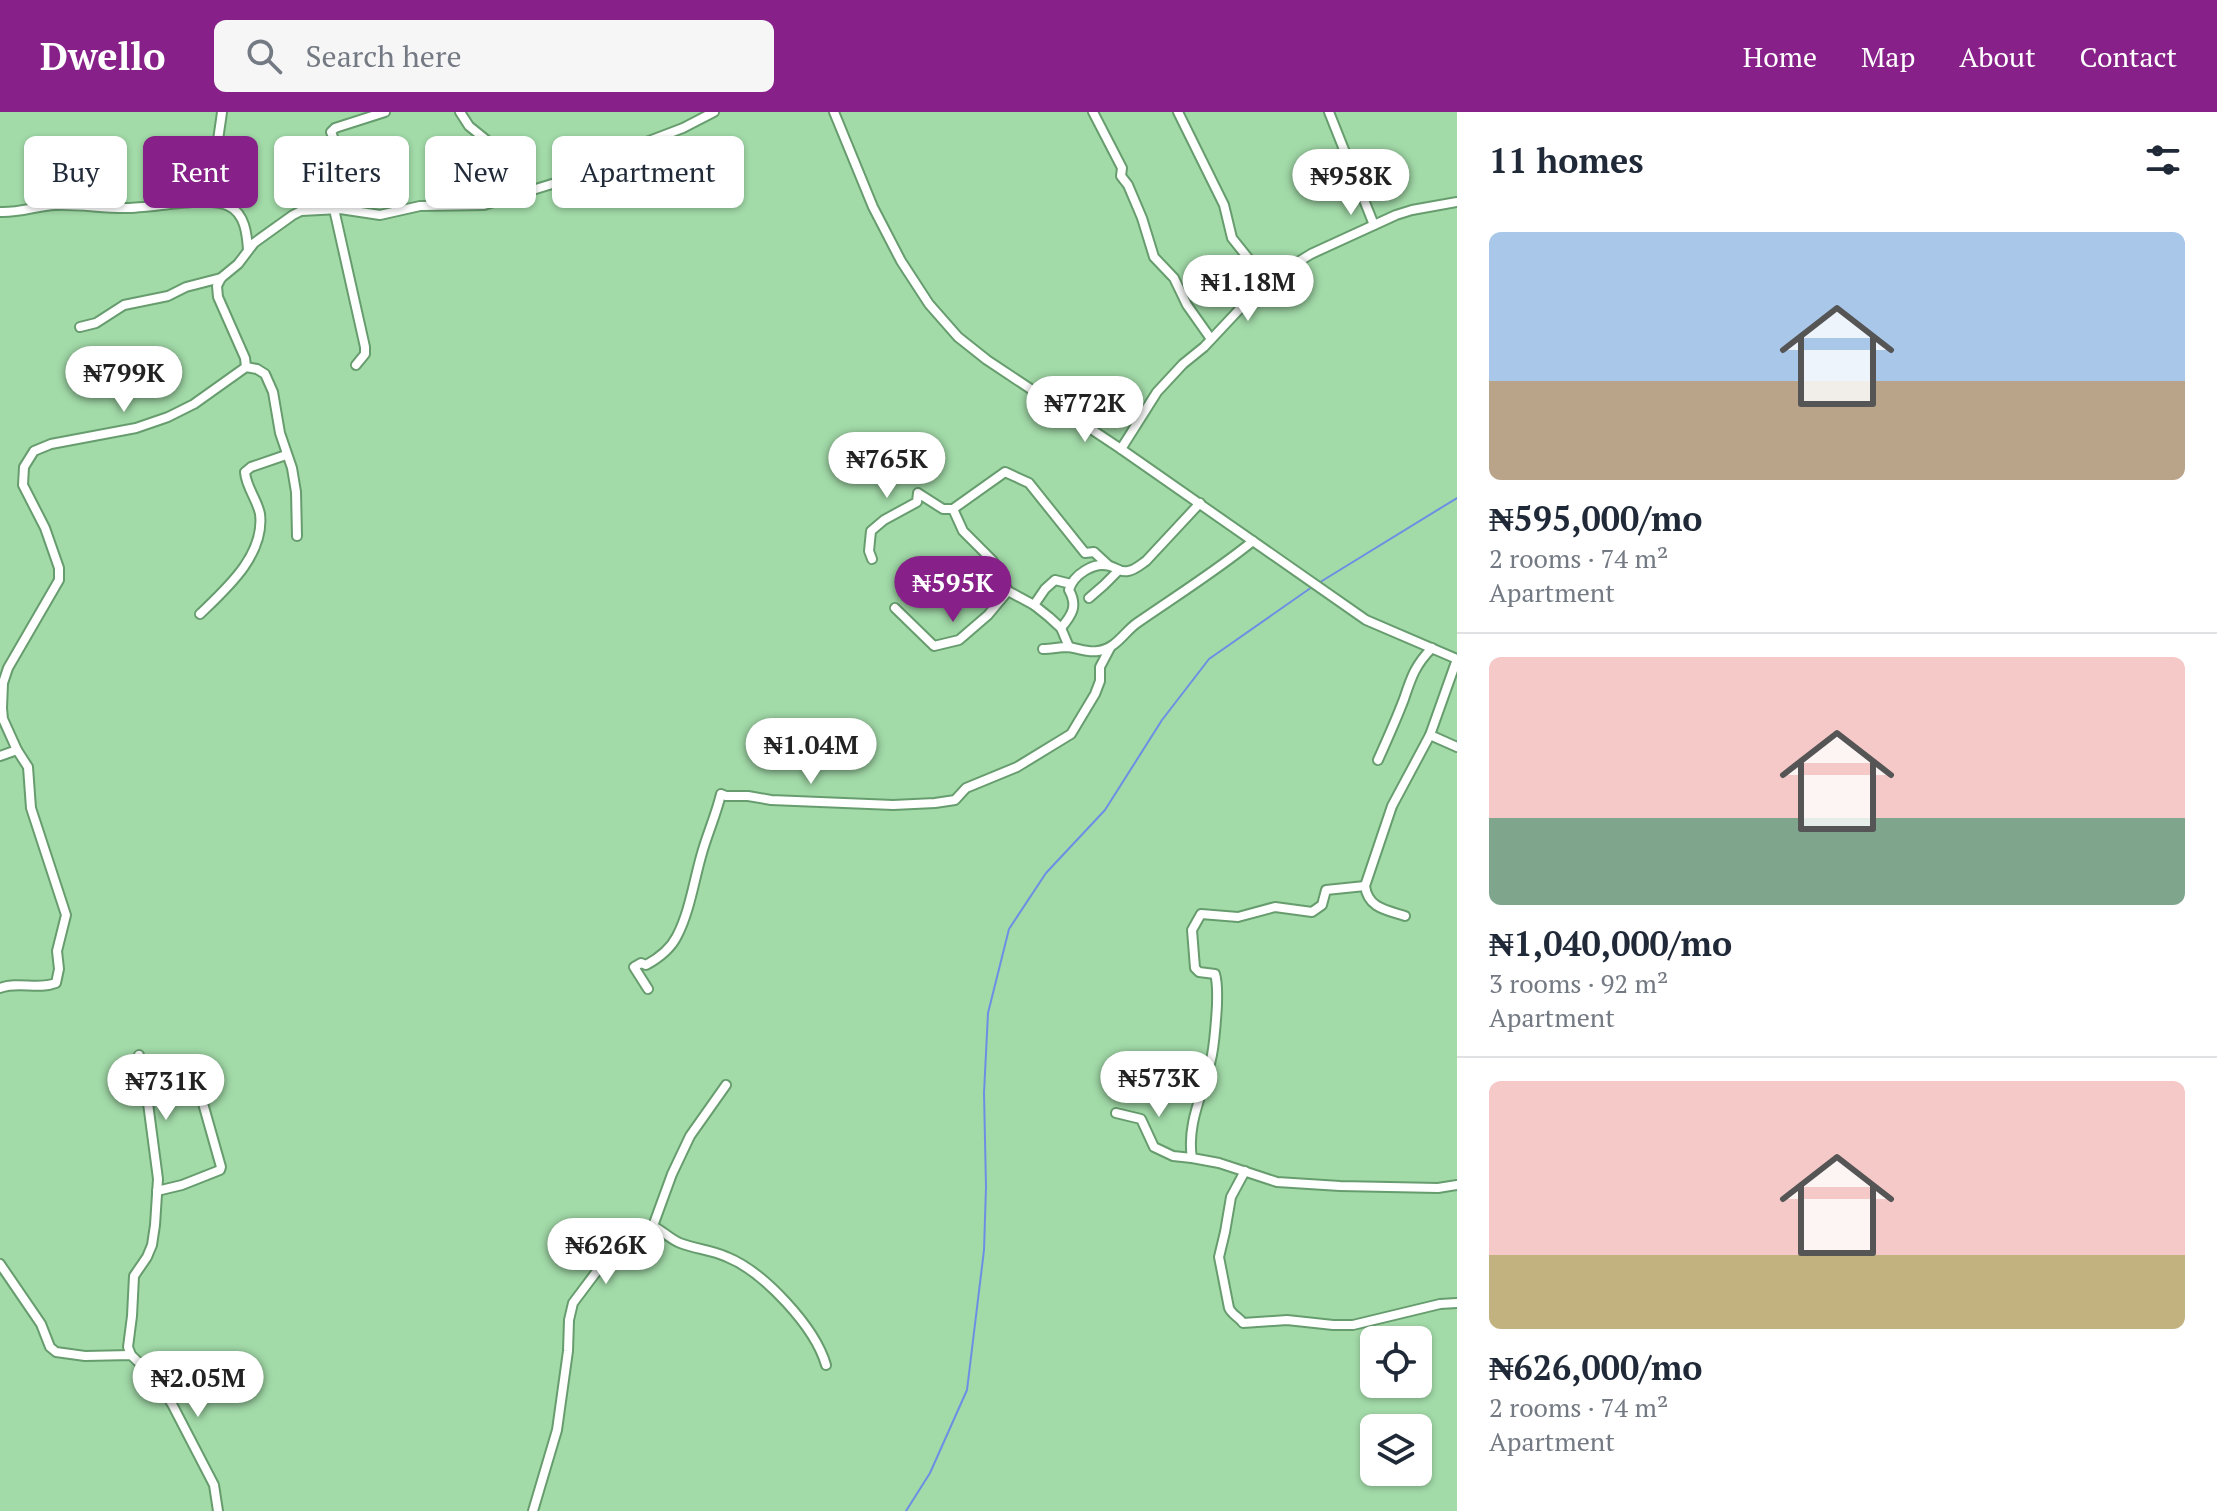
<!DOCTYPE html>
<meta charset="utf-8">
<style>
:root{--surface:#fff;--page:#f6f6f7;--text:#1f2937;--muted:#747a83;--line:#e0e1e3;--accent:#872088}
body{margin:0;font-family:"PT Serif",serif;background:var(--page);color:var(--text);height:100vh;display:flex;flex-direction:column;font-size:30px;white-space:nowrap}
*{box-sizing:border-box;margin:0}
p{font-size:26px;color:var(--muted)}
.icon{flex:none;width:44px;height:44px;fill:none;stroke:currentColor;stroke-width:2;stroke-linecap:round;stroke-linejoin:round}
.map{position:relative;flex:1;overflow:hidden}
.drawer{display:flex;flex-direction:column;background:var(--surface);width:760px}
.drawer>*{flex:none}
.guide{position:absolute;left:24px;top:24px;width:760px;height:72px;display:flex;gap:16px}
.buttons{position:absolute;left:1360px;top:1214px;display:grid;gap:16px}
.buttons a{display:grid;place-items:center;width:72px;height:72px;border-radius:12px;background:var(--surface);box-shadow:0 2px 6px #0004;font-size:40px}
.price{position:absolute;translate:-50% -68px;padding:0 18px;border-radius:28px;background:#fff;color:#222;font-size:26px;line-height:52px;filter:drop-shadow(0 2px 4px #0008)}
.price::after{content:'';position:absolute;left:50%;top:48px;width:24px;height:18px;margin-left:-12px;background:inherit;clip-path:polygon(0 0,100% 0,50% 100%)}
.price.on{background:var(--accent);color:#fff}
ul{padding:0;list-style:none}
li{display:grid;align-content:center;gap:16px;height:424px;padding:0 32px}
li+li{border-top:2px solid var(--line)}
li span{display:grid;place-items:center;height:248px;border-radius:12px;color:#555}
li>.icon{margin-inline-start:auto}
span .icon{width:144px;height:144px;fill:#fffc;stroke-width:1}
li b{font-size:34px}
h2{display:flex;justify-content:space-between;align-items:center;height:96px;padding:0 32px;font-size:34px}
.pill{padding:0 28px;border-radius:12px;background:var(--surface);box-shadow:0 2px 6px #0004;font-size:28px;line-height:72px}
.pill.on{background:var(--accent);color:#fff}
header{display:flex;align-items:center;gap:48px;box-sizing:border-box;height:112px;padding:0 40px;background:var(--accent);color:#fff}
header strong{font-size:38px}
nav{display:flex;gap:44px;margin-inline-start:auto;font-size:28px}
.search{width:560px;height:72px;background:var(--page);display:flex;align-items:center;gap:20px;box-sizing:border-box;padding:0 28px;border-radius:12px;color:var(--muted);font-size:30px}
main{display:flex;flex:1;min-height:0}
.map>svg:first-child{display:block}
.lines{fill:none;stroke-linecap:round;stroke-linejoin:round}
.stream{stroke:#6e8ee4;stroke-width:2}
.street-casing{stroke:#679d6e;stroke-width:12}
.street{stroke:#fff;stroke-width:8}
</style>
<header>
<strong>Dwello</strong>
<div class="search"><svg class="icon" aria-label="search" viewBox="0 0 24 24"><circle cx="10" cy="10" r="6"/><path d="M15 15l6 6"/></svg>Search here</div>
<nav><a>Home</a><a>Map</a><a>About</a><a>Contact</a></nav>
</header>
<main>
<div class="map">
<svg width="1457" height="1399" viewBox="0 0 1457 1399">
<rect width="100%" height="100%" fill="#a2daa8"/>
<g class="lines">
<g class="stream">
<path d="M1317,472L1457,386"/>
<path d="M906,1399L930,1361L967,1278L984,1138L986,1075L984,981L988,901L1009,817L1046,761L1105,698L1162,608L1209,547L1312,475"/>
</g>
<defs>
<g id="street">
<path d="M222,0C218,33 208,65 229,94"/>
<path d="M460,0L469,14L490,31L494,40L502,73L509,85"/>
<path d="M834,0L873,95L901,149L929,192L958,225L987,248L1121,337L1366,508L1457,547L1430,623L1392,694L1365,774C1368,796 1386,798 1405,804"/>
<path d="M1093,0L1122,56L1121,64L1128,73L1142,106L1154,145L1174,166L1187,193L1211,227"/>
<path d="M1178,0L1224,93L1232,126L1252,151L1266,174"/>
<path d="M1329,0L1374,113"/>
<path d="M334,97L365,235V242L356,253"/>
<path d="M340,97L344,94L343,60L340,43L331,20L335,16L385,0"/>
<path d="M0,100C19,101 37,94 55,93C78,92 101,96 124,96C149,97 208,83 229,94C245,102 247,122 248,138"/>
<path d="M80,215L96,211L124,193L168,184L186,175L221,166"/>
<path d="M246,255L245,246L218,185L217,174L221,166L238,152L254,131L293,103L301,99L340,97L380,103L420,94L484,93L578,64L620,40L683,16L714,0"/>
<path d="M1121,337L1157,280L1183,252L1204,235L1250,186L1293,153L1311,142L1396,103L1412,98L1457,90"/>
<path d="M953,397L963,419L993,449L1008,479L1034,493L1049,505L1061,516L1069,535"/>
<path d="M872,447L869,439L871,419L884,408L917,390L918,381L943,397H953L1005,360L1029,371L1085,441L1094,440L1108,453"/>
<path d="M1089,486L1104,473L1119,458"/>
<path d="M1034,493L1045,477L1055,468L1071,472"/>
<path d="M895,496L934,534L959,528L988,503L1008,479"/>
<path d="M200,502C226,477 265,443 260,402C257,387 246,375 245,360L251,355L286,343"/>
<path d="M1061,516C1072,503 1078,494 1069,478C1073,463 1094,449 1110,454C1117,456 1121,461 1128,459C1135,458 1140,453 1146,449L1200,391"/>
<path d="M1043,537C1051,537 1060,535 1068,535C1078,536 1087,541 1098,539C1116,537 1124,520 1137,511C1176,484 1216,459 1253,429"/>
<path d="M1430,623L1457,635"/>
<path d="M0,644L17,638L3,607L2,596L3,571L8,556L59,468V456L45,416L23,373L24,355L34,339L51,332L136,316L168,305L194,292L246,255L257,257L265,262L273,280L280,321L292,356L296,380L297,424"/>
<path d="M1378,648C1387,628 1396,608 1404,587C1411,566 1415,553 1432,536"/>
<path d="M1365,774L1326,778L1322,793L1312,800L1275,795L1238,805L1201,802L1192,818L1195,856L1199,860L1215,862C1218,872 1217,882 1217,893C1216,909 1215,927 1212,943C1205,978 1186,1010 1192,1046L1219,1051L1277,1070L1340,1074L1438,1076L1457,1073"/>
<path d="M0,876C18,869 38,878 56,871L59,857L57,839L66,803L31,696L28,655L17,638"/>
<path d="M648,877L634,855L641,851L646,853C659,846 670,838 677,824C690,799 694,768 702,741C708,720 716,703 721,682L726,684H748L771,688L893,693L935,691L955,688L966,676L1017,655L1071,622L1095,582L1100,569V555L1110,536"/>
<path d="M1115,951L1205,965"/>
<path d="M1116,1001L1141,1007L1154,1035L1173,1044L1192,1046"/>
<path d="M1245,1059L1231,1085L1225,1120L1219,1145L1229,1196C1232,1203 1239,1205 1243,1211L1287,1208L1333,1213H1353L1440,1192L1457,1191"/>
<path d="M157,1079L182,1073L220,1058L221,1055L193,956"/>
<path d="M653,1114C663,1119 670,1127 680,1131C695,1137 712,1138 727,1145C764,1160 815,1215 826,1253"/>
<path d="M0,1152L41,1212L50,1235L56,1240L85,1244L131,1243L156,1267L172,1292L214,1373L218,1399"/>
<path d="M131,1243L128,1235L132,1204L134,1164L147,1145L152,1133L155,1113L158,1067L146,976L139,943"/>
<path d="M533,1399L557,1318L568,1239L569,1208L573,1191L603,1151L623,1130L640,1118L653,1114L672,1062L690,1024L726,973"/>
</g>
</defs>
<use href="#street" class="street-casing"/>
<use href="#street" class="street"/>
</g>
</svg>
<div class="buttons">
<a><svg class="icon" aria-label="locate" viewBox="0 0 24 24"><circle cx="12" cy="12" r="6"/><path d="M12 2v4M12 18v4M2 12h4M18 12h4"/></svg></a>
<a><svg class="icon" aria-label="layers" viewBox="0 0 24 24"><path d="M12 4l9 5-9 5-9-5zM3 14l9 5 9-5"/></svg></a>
</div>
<b class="price" style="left:1351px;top:105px">₦958K</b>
<b class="price" style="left:1248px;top:211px">₦1.18M</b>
<b class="price" style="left:124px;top:302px">₦799K</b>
<b class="price" style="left:1085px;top:332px">₦772K</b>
<b class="price" style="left:887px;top:388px">₦765K</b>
<b class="price on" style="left:953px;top:512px">₦595K</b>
<b class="price" style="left:811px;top:674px">₦1.04M</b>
<b class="price" style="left:1159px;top:1007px">₦573K</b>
<b class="price" style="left:166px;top:1010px">₦731K</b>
<b class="price" style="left:606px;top:1174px">₦626K</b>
<b class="price" style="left:198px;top:1307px">₦2.05M</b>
<div class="guide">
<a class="pill">Buy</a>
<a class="pill on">Rent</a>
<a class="pill">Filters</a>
<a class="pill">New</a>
<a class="pill">Apartment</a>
</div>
</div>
<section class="drawer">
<h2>11 homes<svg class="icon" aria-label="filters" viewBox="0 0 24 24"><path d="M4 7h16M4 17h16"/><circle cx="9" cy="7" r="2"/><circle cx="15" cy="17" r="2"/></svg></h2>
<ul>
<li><span style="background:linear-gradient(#a9c7e8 60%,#b9a48a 0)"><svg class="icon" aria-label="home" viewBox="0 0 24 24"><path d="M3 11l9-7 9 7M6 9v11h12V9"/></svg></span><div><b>₦595,000/mo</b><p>2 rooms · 74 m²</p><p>Apartment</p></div></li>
<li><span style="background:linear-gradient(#f6c9c9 65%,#7fa58c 0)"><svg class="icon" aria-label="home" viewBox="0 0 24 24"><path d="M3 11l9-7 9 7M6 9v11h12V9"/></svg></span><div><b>₦1,040,000/mo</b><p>3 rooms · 92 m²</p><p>Apartment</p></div></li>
<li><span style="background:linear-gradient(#f6c9c9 70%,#c2b280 0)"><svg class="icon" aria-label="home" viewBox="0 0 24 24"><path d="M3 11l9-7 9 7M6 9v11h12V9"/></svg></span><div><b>₦626,000/mo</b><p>2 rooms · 74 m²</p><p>Apartment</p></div></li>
</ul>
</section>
</main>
